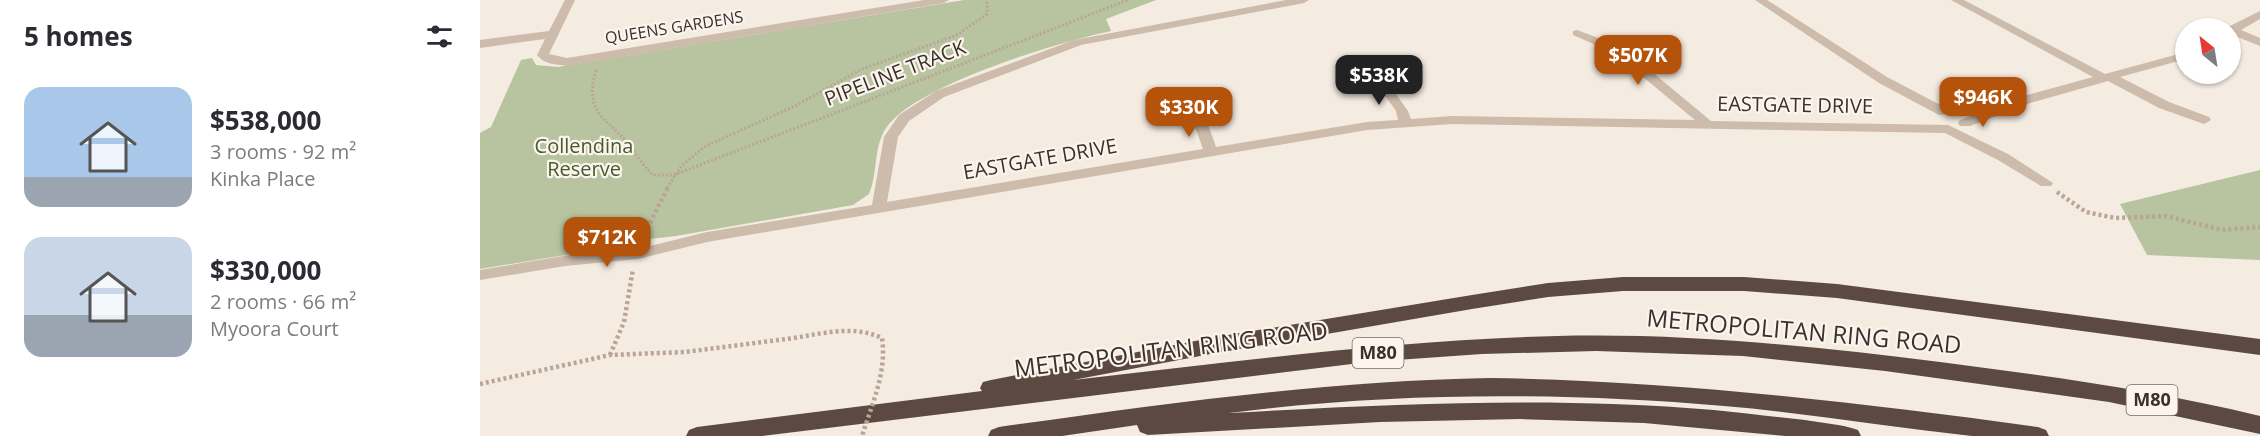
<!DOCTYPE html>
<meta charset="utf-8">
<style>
:root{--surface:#fff;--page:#f2f2f3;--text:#2b2b33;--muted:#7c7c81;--accent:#b45309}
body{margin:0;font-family:"Open Sans",sans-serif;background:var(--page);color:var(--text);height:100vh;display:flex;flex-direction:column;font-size:22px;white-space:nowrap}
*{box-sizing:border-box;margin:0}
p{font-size:20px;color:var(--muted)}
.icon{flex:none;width:33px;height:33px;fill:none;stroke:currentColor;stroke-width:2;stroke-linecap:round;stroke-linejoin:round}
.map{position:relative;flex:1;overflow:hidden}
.details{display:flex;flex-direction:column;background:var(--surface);width:480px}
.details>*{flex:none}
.needle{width:39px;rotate:330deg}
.controls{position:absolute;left:1695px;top:18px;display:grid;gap:12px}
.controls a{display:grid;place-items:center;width:66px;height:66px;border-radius:50%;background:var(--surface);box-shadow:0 2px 4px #0004;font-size:30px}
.price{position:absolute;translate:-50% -51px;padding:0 14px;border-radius:12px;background:var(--accent);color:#fff;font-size:20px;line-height:39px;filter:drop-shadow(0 2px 3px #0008)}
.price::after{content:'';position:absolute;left:50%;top:36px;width:18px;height:14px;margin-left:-9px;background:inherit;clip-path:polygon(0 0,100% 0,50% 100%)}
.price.current{background:#222;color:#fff}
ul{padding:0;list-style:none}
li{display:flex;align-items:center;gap:18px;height:150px;padding:0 24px}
li span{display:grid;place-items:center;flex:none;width:168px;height:120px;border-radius:18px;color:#555}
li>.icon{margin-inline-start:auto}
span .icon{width:72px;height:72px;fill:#fffc;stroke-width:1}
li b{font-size:26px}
h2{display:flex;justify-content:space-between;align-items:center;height:72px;padding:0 24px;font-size:26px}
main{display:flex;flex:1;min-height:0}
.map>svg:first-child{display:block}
.green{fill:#b8c4a0}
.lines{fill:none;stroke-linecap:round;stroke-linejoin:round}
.path-far1{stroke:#b9a596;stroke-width:3;stroke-dasharray:2 2;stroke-linecap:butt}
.path{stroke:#b9a596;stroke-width:4.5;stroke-dasharray:3 3;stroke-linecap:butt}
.minor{fill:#cdbbac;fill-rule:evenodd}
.highway{fill:#5c4a42;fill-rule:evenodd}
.path-bridge{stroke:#b9a596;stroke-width:4.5;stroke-dasharray:3 3;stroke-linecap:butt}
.labels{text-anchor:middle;stroke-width:4.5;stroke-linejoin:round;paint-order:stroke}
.far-street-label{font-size:16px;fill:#3b302b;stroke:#fbf5ee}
.shield{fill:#fbf5ee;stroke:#756b66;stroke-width:1.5}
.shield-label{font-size:18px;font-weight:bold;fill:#3b302b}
.street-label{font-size:20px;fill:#3b302b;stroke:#fbf5ee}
.park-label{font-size:20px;fill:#4a5a2e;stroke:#fbf5ee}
.near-street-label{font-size:24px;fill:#3b302b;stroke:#fbf5ee}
</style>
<main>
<section class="details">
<h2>5 homes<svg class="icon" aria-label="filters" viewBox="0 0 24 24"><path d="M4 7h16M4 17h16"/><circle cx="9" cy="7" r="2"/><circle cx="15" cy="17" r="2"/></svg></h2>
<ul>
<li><span style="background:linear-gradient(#a9c7e8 75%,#9aa5b1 0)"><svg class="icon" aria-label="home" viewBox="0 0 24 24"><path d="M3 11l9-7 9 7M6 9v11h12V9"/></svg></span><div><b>$538,000</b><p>3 rooms · 92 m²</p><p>Kinka Place</p></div></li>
<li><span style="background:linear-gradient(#c9d6e8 65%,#9aa5b1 0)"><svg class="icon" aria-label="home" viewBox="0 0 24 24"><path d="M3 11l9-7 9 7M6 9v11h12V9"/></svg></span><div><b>$330,000</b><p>2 rooms · 66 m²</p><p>Myoora Court</p></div></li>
</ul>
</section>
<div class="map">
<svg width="1780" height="436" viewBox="0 0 1780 436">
<rect width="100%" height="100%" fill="#f4ebe1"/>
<g class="green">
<path d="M484,0H676L626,19L631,31C579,42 435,85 406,128C393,148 398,172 389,194L373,205L196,236L161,240L122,249L0,269V133L11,127L41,60L52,58L56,65L78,67Z"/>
<path d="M1780,170V260L1667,255L1640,204Z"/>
</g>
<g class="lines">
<g class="path-far1">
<path d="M116,70C104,113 124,116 147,142C156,153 162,165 173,175H194L648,0"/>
<path d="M187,188L202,165L226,146L315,106L382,69L477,35L507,14V0"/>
</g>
<g class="path">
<path d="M1577,192L1606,212L1635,218L1686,216L1742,230L1780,227"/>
<path d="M162,239L188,187"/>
<path d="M130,355L144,322L153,269"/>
<path d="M0,384L130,355L205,352L314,338"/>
</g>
<g class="minor">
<path d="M85,0H95L69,54L87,58L444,0H469L464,3L87,66C75,64 65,65 57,55L65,39L0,48V40L69,31Z"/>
<path d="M806,0H829L824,3L601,45L464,97L429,121L418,137L407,202L723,149L710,113L717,109L724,113L736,147L887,122L918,120L916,111L891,76L897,72L901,73L928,111L931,119L972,116L1215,120L1134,53L1093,35V31L1097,30L1142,47L1231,121L1468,125L1528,154L1573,183L1571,186H1561L1518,160L1465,133L972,124L887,130L227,242L158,259L85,266L0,280V270L95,254L158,249L227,232L392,205L404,137L419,115L456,91L594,40Z"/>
<path d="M1275,0H1287L1407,77L1466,108L1508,102L1513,103V108L1540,97L1613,77L1471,0H1484L1625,74L1706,52V59L1640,77L1689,102L1729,117L1731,120L1724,124L1679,108L1628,81L1550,103L1490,126H1480L1478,123L1480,120L1507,110L1459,115L1399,83Z"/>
<path d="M1780,11V19L1761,30L1780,38V46L1750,34V28H1746Z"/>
</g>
<g class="highway">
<path d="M1143,277H1264L1357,284L1780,339V355L1357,298L1264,291H1143L1068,297L992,309L736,353L593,380C754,362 915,340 1077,336C1206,333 1333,346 1460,362C1568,376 1674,390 1780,416V434L1629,402L1405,371L1263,356L1116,351L1002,354L888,362L282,436H206L209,430L217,427L502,391L500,388L503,382L511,380L736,337L992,295L1068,283Z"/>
<path d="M1010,378C1194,381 1376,402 1558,427L1566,430L1569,436C1544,436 1517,436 1492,436C1409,427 1327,413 1244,406C1078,392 914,392 749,413C911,404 1072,396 1234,410C1264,413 1295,417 1325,420C1342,423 1361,424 1378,430L1381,436H1305L1164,423L1040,419L900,422L668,435L660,432L657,425L582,436H508L511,430L519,427C683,404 844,381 1010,378Z"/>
</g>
<path class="path-bridge" d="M314,338C344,333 374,325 402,338C407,372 392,404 382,436"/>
</g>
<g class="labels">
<g class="far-street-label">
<text transform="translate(194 27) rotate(-9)" y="6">QUEENS GARDENS</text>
</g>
<g class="shield">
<rect x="872.5" y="338" width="51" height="30" rx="4.5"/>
<rect x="1646.5" y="385" width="51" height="30" rx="4.5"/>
</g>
<g class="shield-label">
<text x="898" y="359">M80</text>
<text x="1672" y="406">M80</text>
</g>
<g class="street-label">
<text transform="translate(415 73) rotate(-21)" y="7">PIPELINE TRACK</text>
<text transform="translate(1315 105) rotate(1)" y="7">EASTGATE DRIVE</text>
<text transform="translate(560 159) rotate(-10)" y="7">EASTGATE DRIVE</text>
</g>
<g class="park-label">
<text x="104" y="153">Collendina<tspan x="104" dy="23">Reserve</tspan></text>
</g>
<g class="near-street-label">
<text transform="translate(1324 332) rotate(5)" y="8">METROPOLITAN RING ROAD</text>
<text transform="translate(691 350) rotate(-7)" y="8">METROPOLITAN RING ROAD</text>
</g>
</g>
</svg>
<div class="controls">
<a><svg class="needle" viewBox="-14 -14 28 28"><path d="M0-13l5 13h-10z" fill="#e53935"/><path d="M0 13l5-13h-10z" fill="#7c7c81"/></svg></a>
</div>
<b class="price" style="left:1158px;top:86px">$507K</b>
<b class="price current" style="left:899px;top:106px">$538K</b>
<b class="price" style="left:1503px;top:128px">$946K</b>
<b class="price" style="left:709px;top:138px">$330K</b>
<b class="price" style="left:127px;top:268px">$712K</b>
</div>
</main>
